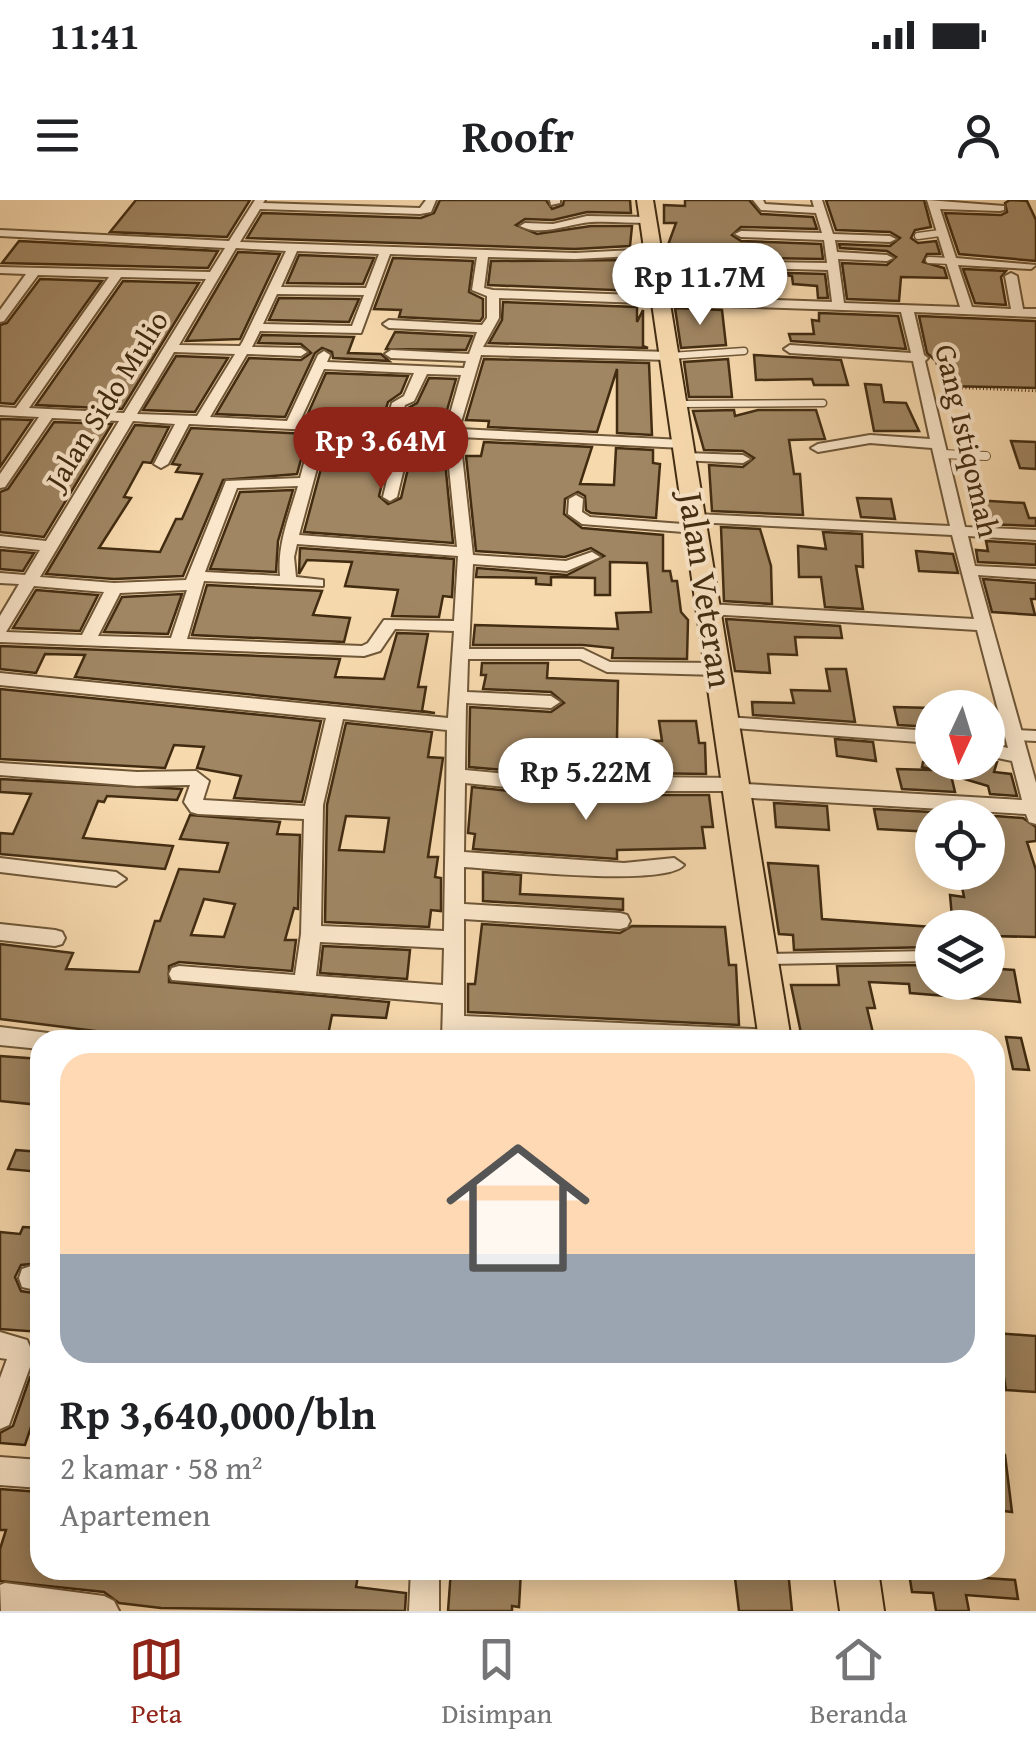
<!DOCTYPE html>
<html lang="id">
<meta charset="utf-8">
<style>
:root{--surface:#fff;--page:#f2f2f2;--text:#202124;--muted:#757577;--line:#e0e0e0;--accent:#8f2418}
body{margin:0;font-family:"Gentium Book Plus",serif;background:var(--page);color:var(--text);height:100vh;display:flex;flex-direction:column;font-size:38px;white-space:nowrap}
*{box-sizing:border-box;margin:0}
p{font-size:32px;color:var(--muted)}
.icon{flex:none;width:55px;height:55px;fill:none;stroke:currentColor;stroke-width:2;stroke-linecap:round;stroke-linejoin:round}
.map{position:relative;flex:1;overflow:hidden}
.details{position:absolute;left:30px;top:830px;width:975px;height:550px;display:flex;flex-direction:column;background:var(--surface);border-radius:30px;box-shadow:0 5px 25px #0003}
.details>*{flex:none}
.needle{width:65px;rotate:184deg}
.fabs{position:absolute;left:915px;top:490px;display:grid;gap:20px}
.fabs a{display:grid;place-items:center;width:90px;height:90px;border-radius:50%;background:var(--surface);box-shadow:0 5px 25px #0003;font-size:50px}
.price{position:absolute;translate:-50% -85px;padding:0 22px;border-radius:35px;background:#fff;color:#222;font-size:32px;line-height:65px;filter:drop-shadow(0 2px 5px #0008)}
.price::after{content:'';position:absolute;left:50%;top:60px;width:30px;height:22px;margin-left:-15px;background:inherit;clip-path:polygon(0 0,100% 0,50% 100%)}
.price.on{background:var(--accent);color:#fff}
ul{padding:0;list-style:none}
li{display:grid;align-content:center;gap:20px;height:530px;padding:0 30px}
li span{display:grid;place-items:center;height:310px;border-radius:30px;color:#555}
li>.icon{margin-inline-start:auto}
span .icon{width:180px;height:180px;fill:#fffc;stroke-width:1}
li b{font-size:42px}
.status{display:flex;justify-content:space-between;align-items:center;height:70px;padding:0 50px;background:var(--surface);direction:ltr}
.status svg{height:28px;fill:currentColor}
header{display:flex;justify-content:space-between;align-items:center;height:130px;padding:0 30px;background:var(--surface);font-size:45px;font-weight:800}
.menu{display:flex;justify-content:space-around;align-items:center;height:140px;border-top:2px solid var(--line);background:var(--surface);font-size:28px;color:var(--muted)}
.menu a{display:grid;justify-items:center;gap:5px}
.menu .on{color:var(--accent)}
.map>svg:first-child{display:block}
.building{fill:#a08663;stroke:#422c11;stroke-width:2.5;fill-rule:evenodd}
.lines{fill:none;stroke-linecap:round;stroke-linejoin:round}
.service-far2-casing{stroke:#6f5738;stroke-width:9}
.service-far1-casing{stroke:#6f5738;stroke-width:10}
.service-casing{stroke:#6f5738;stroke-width:14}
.minor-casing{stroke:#6f5738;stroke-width:4}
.primary-casing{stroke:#422c11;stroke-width:4}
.path{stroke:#422c11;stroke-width:2.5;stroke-dasharray:1 2.5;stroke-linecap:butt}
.service-far2{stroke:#fae6ca;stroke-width:6}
.service-far1{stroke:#fae6ca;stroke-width:8}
.service{stroke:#fae6ca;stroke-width:10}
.minor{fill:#fae6ca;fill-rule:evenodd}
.primary{fill:#f7d9ae;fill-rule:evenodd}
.labels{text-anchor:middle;stroke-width:8;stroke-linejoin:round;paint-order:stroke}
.far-street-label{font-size:30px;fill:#422c11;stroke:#fae6ca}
.street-label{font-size:35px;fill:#422c11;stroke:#fae6ca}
</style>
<div class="status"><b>11:41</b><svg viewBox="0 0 49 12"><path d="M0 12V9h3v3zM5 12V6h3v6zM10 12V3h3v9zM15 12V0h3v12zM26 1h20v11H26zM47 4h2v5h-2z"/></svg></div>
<header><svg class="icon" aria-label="menu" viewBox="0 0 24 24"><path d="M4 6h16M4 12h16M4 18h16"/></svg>Roofr<svg class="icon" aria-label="person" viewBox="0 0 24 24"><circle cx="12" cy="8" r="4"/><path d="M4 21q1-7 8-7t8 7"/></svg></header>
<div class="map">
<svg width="1036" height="1411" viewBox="0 0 1036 1411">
<rect width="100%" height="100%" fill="#f7d9ae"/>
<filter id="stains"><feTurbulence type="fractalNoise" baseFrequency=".002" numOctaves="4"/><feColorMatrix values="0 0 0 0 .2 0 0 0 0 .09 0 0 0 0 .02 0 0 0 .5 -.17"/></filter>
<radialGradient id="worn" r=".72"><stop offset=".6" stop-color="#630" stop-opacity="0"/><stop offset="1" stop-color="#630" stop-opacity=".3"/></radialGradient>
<g class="building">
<path d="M136,0H250L227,37L110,32Z"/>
<path d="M440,0H546L552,9L563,5L564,0H630L631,13L587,12L553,20L525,19L516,25L537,34L591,26H632L630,46L575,49L247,38L262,13L421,18L434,13Z"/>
<path d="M685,0H749L761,14L813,17L817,29L741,27L732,35L741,41L821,44L823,59L754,58L744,66L754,72L825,74L828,98H818L817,86L793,84L792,76L778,74L744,73L745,95L673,93L676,46L668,45L676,23H664V5L685,6Z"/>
<path d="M826,0H924L931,27L915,30L911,38L918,43L936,41L940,54H927L923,62L944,68L947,78L901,77L899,101L847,99L842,63L887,65L896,57L887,51L840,48L839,44L890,46L900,38L890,32L836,30Z"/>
<path d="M1010,0L1027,1L1036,20V61L959,54L945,13L1001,15L1007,12L1005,3Z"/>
<path d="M19,41L218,51L208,68L2,63Z"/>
<path d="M238,52L280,54L240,139L186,141Z"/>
<path d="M299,55L374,58L363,84L287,83Z"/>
<path d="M393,58L473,61L469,92L483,99V117L480,121L399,117L401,110L374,109Z"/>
<path d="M638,60V91L488,85L491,61Z"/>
<path d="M963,69L1006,71L1001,77L1006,105L975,103Z"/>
<path d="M40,79L102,81L14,204L0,203V125L7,123Z"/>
<path d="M123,81L199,83L122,209L36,205Z"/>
<path d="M279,98L359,99L349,122L269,120Z"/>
<path d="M503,102L637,107V122L643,110V146L648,148L489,143L502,120Z"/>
<path d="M675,108L722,110L726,145L681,148Z"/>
<path d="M819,113L898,116L906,149L791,141L789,134H814L812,120L819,121Z"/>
<path d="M919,116L1036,121V188L943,186L936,161L927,153Z"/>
<path d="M395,132L472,136L466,150L386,149Z"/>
<path d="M262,135L354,137L348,153L381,154L389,161L333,158L332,152L322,148L315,153L285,217L216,214L249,158L301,160L311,153L301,144L258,143Z"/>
<path d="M754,155L841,160L848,185H814L812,179L756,180Z"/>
<path d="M176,156L228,158L195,212L143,210Z"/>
<path d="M484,159L649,163L652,235L617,233V169L597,232L488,227L489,221L466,220Z"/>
<path d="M728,159L732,197H689L684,162Z"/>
<path d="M326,173L408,176L401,193L388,202L382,222L306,218Z"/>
<path d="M429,178L456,179L443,224L404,222L408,208L417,203Z"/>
<path d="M865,184L881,185L884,202L906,203L919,231H874Z"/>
<path d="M734,210L735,216L758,210H816L825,239L789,240L794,274H800L803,315L712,311L709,265L743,267L754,258L743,251L704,250L693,211Z"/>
<path d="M0,219L32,220L0,267Z"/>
<path d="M54,222L112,224L44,337L0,332V292L8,289Z"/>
<path d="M135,225L169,227L151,263L143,262L124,297L131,298L99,348L160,352L176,319H182L202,274L176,272L180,265L172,264L191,228L308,234L297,274L223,280L183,376L114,379L46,374Z"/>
<path d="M330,235L393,238L379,296L388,304L401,298L415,239L443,241L453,343L304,332Z"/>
<path d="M1011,241L1036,242V269L1020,268Z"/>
<path d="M484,242L592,247L580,284L614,285L616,248L653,250V263L660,264L656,318L591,313L586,310L585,296L578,292L565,299L564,314L582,328L663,335V371H670L672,381H677L681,412L688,420L687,459L612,458L613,448L583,445H473L475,425L618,429L616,413L651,412L647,363L610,362V395H595V378L551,377V385L536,384V378L476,377L477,368L567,375L604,356L591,348L565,357L476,351L466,256H481Z"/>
<path d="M293,290L278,341L276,372L210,369L240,292Z"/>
<path d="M857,298L891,299L895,319L861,317Z"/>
<path d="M974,300L1024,303L1029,318H1036V326L981,324Z"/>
<path d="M721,327L760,329L771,366L772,404L724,401Z"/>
<path d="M823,332L862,334L863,367L856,366L863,409L825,407L821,377H799L798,346L826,349Z"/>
<path d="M986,341L1036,344V365L978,362L976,350L988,351Z"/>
<path d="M300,348L454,359L452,397L443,396L439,417L392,416L398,390L345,386L352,362L307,360L299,374Z"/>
<path d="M0,350L34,353L23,371L0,369Z"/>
<path d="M916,351L953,354L958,373L919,371Z"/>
<path d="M983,379L1036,383V399H1031L1035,415L992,412Z"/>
<path d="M207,385L322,391L313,415L350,418L344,442L192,435Z"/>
<path d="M36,390L98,395L80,431L13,428Z"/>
<path d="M182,394L168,434L104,432L122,397Z"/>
<path d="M726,419L840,426L842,438L795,437L797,455L768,454L770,473L735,471Z"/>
<path d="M397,433L428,434L418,487H426L422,511L435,513L75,477L85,455L45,454L36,473L0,469V446L340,459L335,477L384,479Z"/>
<path d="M482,463H548L547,478L618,481L617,539L662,541L659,521H696L699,543H705L706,574L641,573L605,579L469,567L470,507L551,512L564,503L551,492L483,489L486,475H481Z"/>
<path d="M826,469H846L855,522L753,515L752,502L794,503L791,490L830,491Z"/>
<path d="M0,489L321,521L302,602L234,598L241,576L197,568L204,547L174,545L165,568L0,559Z"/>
<path d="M894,507L932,508V527L898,525Z"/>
<path d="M346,523L432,532L428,557L443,558L428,657H438L435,677L441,678V711L431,710L429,727L325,722L327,605ZM346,616L389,618L384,652L339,650Z"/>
<path d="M835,539L873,542L876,561L837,556Z"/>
<path d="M923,562H997L994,572L1011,574L1017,596L990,594L988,586L951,575L955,592L902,589L897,569L933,570L922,567Z"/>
<path d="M0,579L182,589L177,600L107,596L104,602L98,601L83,638L173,646L165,669L0,654V633L13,634L31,594L0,592Z"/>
<path d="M472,587L605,601L641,595H709L713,627H702L705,648L617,650V659L473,649L475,634L468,633Z"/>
<path d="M774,603L827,606L829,630L776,627Z"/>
<path d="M874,609L931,612L932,632L878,629Z"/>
<path d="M190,615L280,622L277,634L300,635L298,709L294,708L285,740H296L292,771L179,762L169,766V782L389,802L386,818L332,815L327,840H255L200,833L198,840H167L0,819V744L73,753L66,769L139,772L155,721H160L179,669L219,672L228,643L180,639ZM204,699L235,704L224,737L191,735Z"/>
<path d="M996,616L1023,618L1036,627V641L1027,642L1036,670V737L988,736V728H953L950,695L964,697L959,672H988V618Z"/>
<path d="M768,663L818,666L822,719L932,727V747L794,750L793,735L779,734Z"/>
<path d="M483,672L521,675L520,694L623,699V710L483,701Z"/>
<path d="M482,724L620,733L632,726L725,727L729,765H736L739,825L468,812V784H475Z"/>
<path d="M323,746L410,750L407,779L320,773Z"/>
<path d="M932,765V782H988V768L1014,770L1020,802L910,793L909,784L869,782L875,808H867L874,837L802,838L791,785H839L837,766Z"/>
<path d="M1006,837L1021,838L1029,870L1013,869Z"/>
<path d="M0,856L40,859V905L0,901Z"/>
<path d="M16,950L40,952V972L8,969Z"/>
<path d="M23,1027L40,1028V1063L21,1065L15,1077L21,1091L40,1094V1132L0,1129V1032L20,1034Z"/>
<path d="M995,1133L1036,1136V1192L1006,1190L1000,1153H995Z"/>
<path d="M30,1177L40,1178V1218H34L25,1245L0,1243V1233L13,1226Z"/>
<path d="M1005,1255L1012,1312L995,1310V1256Z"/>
<path d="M0,1289L40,1292V1370H238L279,1375L280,1370H359L356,1387L406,1393L405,1411L161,1408L119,1403L104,1392L0,1381V1349L6,1330H0Z"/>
<path d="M451,1370H521L519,1407L512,1406V1411H448Z"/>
<path d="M734,1370H788L792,1411H739Z"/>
<path d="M909,1373L1015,1380L1018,1399L966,1395L969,1411H936L933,1393L912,1392Z"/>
</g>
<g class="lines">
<defs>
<g id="service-far2">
<path d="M918,36L940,33"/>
<path d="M929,60L950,61"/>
<path d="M670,156L744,151"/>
<path d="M677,204L823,203"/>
</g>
<path id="service-far1" d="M943,254L986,256"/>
<g id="service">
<path d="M1014,535L1036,536"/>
<path d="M768,759L932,756"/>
</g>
<g id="minor">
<path d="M255,0H265L263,3L420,8L426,0H436L431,12L420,14L260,9L240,42L575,53L654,49L660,52L654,55L575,59L488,57L484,88L493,90L832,102L828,70L754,68L748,65L754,62L827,63L824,40L741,37L735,34L741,31L822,33L816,13L761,10L753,0H763L765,4L814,7L812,0H822L833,34L890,36L896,39L890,42L835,40L837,52L887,55L893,58L887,61L838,59L844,103L960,107L927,0L1004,6V10L1000,11L940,9L956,58L1036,65L1031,69L958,65L972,107L1011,109L1005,76L1011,73L1017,76L1023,109H1036V117L914,112L924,155L928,158L925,161L965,327L1036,330V340L968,336L975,366L1036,369V379L978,375L1036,583V624L1029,622L1026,614L736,597L728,591H641L605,597L465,583L464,652L624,663L674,658L684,665C665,688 501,669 464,667V704L620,713L627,715L630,721L627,727L620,729L464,719V816L775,830L783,832L785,840H588L464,835V840H442L443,803L172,780L169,774L172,768L179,766L295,775L301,734L304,619L198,614L191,612L184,602L190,585L137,586L0,575V563L137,572L196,571L209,581L203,600L305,606L326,518L0,485V473L448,518L454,431L395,429L380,451L364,456L0,442V416L19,384L0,383V373L25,375L40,350L0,346V336L46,341L119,221L52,218L5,287L0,288V274L39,217L0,215V207L16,208L109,77L38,75L4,121L0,122V110L26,74L0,73V67L210,72L225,48L0,36V30L229,41ZM236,48L286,51L243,141L240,146L179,145ZM297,51L379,54L366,88L281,87ZM390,54L477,57L472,90L487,96V118L482,125L389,120L383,124L389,128L477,132L469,154L391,150L385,154L391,158L466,161L464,168L327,162L330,155L324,151L318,155L287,221L210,217L247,154L301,156L307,152L301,148L252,147L260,131L361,133ZM121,77L206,79L124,213L29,208ZM277,94L364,95L352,126L263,124ZM499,98L901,112L911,153L790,145L784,149L790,153L913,161L930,239L870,235L818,244L811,248L818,252L870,243L932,248L950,326L695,314L688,318L695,322L952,335L974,419L708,404L700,409L708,414L977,430L1008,548L988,544V556L1012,561L1022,600L745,584L736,578L641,577L605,583L465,570L466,503L551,508L560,502L551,496L467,492L468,459H580L607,472L718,475L726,469L718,463L610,462L583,449H469L473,364L567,371L600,357L592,352L566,361L473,355L460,237L683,248L690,244L683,240L459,229L481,155L670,160L676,156L670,152L483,147L499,118ZM174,152L235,154L197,216L137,214ZM324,169L414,173L404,196L392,203L385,226L300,221ZM427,174L461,175L446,228L399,226L405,205L414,201ZM133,221L175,224L154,264L161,268L168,264L189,224L313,230L300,278L226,281L186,380L114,383L40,377ZM327,231L398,234L383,297L390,301L397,297L412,235L446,237L457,347L299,335ZM298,286C289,317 277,345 280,376L205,372L237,288ZM297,344L458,356L454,421L384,420L368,443L362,446L187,439L204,381L323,386V380L296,377L294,357ZM34,386L104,392L82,435L6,432ZM187,390L171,438L98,436L120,393ZM343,519L447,530L444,731L321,726L323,605ZM320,742L444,748L443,785L316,776Z"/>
<path d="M550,0H560V3L551,5Z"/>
<path d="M587,16L648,17L653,20L648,23C629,23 610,21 591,22C567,24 542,37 520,26L525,23L553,24Z"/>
<path d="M685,253L743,255L750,259L743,263L680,260L678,257Z"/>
<path d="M576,295L583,299L582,312L590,317L696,325L703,329L696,333L582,324L568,314L569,299Z"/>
<path d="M726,517L932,531V543L720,527L717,523L720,519Z"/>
<path d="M0,658L116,672L126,679L116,686L0,672Z"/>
<path d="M0,724L55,730L62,732L65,738L62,744L55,746L0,740Z"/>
<path d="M0,827L48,833L51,840H40V849L0,845Z"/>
<path d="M31,1066L40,1067V1091L22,1087L19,1078L22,1069Z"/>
<path d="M0,1132L27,1140L34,1156L9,1225L0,1229V1178L7,1159L0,1158Z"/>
<path d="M0,1257L40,1260V1288L0,1285Z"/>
<path d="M411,1370H439V1411H409Z"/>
<path d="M5,1383L104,1396L114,1401L119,1411H1L0,1385Z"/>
</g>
<g id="primary">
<path d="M637,0H653L791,840H759Z"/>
<path d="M834,1370H878L884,1411H840Z"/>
</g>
</defs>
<use href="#service-far2" class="service-far2-casing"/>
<use href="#service-far1" class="service-far1-casing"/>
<use href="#service" class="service-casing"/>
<use href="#minor" class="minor-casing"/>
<use href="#primary" class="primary-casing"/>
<path class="path" d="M941,187L1036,191"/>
<use href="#service-far2" class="service-far2"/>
<use href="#service-far1" class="service-far1"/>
<use href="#service" class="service"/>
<use href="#minor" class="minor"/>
<use href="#primary" class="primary"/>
</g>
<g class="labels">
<g class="far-street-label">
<text transform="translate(107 200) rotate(-58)" y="10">Jalan Sido Mulio</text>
<text transform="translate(967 241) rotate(77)" y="10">Gang Istiqomah</text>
</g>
<g class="street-label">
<text transform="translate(706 390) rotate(81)" y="12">Jalan Veteran</text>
</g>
</g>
<rect width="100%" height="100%" filter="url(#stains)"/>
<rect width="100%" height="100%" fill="url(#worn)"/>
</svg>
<div class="fabs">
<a><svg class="needle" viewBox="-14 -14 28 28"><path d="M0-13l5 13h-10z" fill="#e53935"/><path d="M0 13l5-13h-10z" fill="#757577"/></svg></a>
<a><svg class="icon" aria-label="locate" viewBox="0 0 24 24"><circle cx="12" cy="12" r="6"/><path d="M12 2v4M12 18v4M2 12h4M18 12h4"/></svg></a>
<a><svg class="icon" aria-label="layers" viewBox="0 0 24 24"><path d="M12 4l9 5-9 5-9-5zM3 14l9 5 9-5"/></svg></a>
</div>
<b class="price" style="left:700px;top:128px">Rp 11.7M</b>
<b class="price on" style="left:381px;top:292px">Rp 3.64M</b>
<b class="price" style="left:586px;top:623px">Rp 5.22M</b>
<section class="details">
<ul>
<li><span style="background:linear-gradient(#ffd9b3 65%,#9aa5b1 0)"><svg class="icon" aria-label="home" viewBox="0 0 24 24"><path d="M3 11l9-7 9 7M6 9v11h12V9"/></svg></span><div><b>Rp 3,640,000/bln</b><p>2 kamar · 58 m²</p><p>Apartemen</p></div></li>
</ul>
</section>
</div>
<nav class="menu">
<a class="on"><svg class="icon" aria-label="map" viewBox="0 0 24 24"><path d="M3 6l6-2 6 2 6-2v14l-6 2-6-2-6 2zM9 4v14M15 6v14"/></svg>Peta</a>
<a><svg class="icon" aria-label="saved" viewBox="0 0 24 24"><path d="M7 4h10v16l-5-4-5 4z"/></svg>Disimpan</a>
<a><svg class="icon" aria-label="home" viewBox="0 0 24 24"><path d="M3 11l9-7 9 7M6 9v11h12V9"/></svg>Beranda</a>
</nav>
